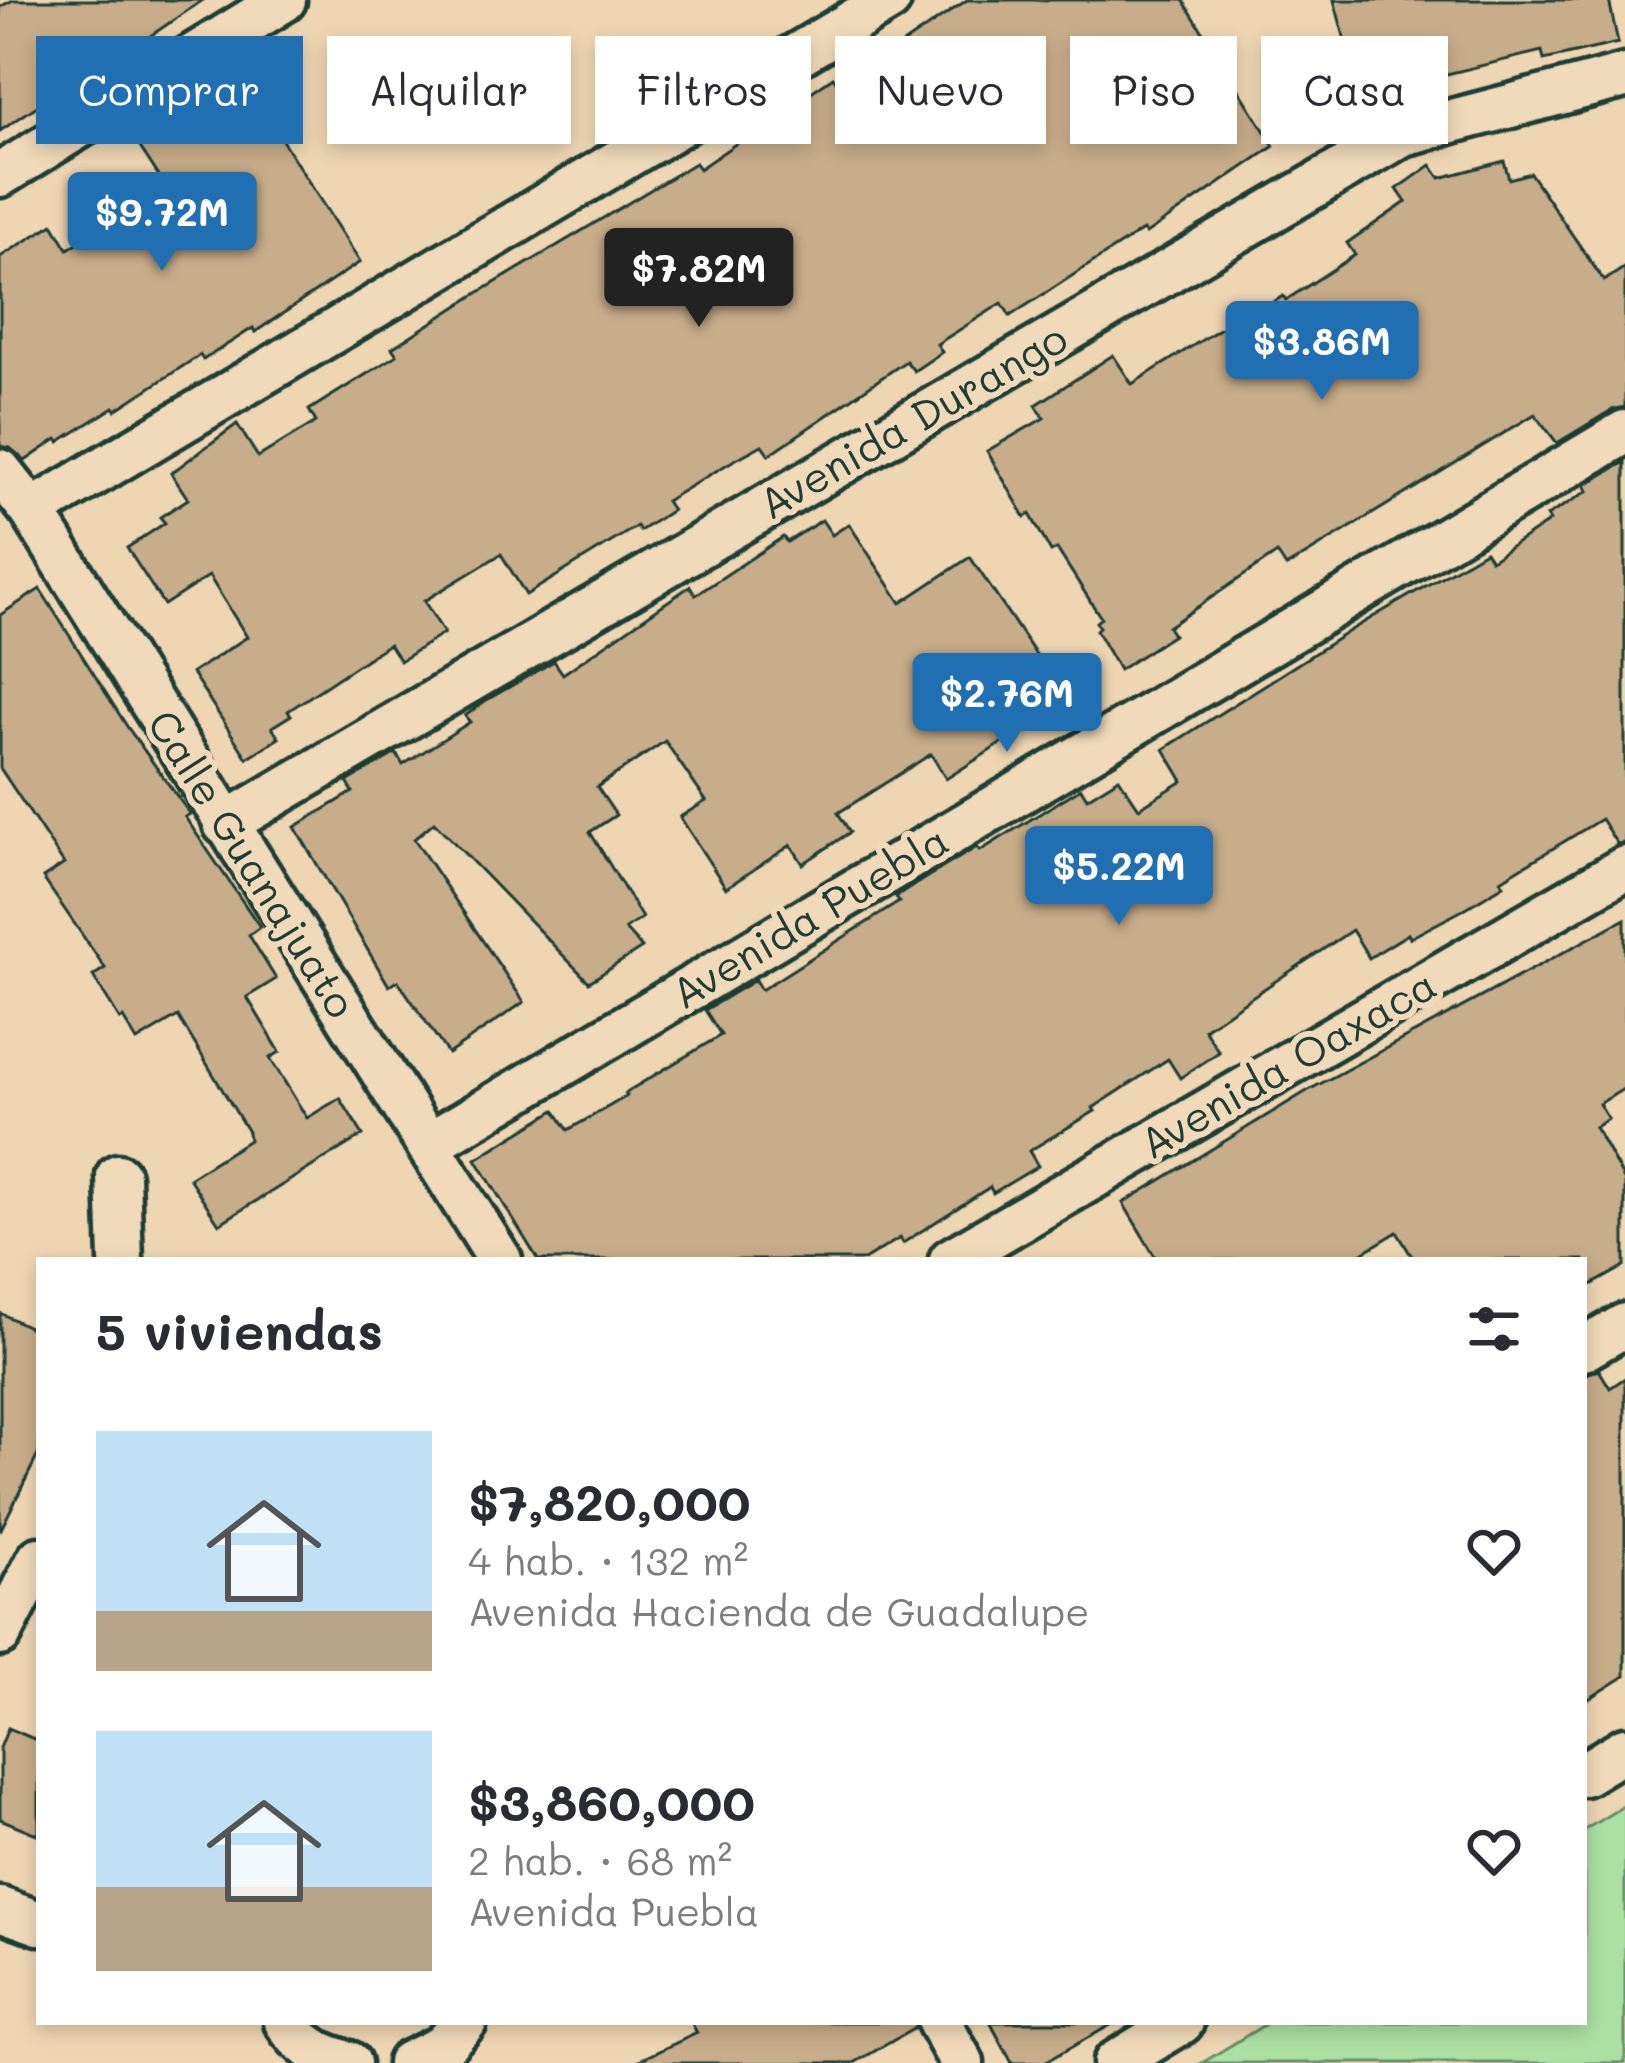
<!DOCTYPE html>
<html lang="es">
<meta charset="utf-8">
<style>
:root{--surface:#fff;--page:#f7f7f7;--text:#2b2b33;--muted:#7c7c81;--accent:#1f6fb2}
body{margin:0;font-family:Mali,sans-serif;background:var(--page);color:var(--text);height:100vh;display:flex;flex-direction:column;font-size:45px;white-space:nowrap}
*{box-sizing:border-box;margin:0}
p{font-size:39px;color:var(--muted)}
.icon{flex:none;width:66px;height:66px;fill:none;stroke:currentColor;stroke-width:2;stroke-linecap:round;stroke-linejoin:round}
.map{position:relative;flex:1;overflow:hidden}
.details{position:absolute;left:36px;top:1257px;width:1551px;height:768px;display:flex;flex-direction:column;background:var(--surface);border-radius:0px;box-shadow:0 6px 18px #0003}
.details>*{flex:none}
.top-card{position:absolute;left:36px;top:36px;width:1554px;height:108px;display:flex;gap:24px}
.price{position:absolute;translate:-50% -102px;padding:0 27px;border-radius:12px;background:var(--accent);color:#fff;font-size:39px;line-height:78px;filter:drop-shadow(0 3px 6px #0008)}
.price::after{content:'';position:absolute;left:50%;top:72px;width:36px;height:27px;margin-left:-18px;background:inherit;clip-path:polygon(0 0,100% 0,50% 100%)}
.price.current{background:#222;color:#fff}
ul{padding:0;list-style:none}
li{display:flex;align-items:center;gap:36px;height:300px;padding:0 60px}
li span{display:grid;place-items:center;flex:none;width:336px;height:240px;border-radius:0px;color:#555}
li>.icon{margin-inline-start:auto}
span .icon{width:144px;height:144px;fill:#fffc;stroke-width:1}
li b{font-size:51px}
h2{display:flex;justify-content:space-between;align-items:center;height:144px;padding:0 60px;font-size:51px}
.chip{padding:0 42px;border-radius:0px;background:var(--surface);box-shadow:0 6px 18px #0003;font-size:42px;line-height:108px}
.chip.current{background:var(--accent);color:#fff}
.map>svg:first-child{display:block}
.green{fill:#ace0a2;stroke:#668e6b;stroke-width:3}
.building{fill:#c8ad8a;stroke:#1f3d34;stroke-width:3}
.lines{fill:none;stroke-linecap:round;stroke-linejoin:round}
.minor-casing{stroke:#1f3d34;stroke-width:51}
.minor{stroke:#f0dab9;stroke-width:42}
.labels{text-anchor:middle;stroke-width:12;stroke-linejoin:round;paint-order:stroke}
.street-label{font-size:42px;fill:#1f3d34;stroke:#f0dab9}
</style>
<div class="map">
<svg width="1625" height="2063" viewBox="0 0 1625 2063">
<rect width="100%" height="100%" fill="#efd6b3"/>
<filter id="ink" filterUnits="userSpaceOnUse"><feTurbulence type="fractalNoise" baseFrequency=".00833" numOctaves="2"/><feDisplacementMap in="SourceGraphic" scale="24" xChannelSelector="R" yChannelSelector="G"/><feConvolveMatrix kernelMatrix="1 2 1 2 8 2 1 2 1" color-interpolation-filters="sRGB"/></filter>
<g filter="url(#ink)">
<path class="green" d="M1625,1805V2063H1202L1269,2022H1584V1830Z"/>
<g class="building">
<path d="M13,0H203L137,45L134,41L0,131V7Z"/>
<path d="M967,0H1183L1274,146L1146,234L1143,230L1010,316L1002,303L937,344L942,352L914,371L906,361L769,455L762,445L731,462L666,501L672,510L640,531L637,526L526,595L501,554L424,601L444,633L400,661L389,644L288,711L291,715L272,727L279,738L247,758L192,673L247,637L209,576L164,605L127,548L165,523L160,517L188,499L171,473L237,424L258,457L316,422L309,410L397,355L392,348L473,296L695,163L699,169L833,77L840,87Z"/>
<path d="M1334,0H1609L1618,43L1544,60L1542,51L1360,95Z"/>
<path d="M248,87L360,262L255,332L253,328L203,360L200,355L116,410L114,407L59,442L57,439L25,461L10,448L0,446V257L53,224L68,249L166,187L134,138L199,95L209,112Z"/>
<path d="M451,87L452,122L401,123L400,88Z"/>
<path d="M1504,161L1509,179L1530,173L1604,281L1625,267V407L1612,410L1557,443L1535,414L1286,567L1277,553L1168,627L1173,635L1119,670L1096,630L1099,627L1096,622L1101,618L1057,549L1051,552L1030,514L1025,517L987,451L1044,418L1036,405L1113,355L1132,384L1256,306L1259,311L1283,296L1286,300L1355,255L1347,243L1406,202L1397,189L1431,165L1440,178Z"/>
<path d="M1625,462V843L1617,844L1601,819L1501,880L1504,885L1461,911L1410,938L1408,934L1369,958L1352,930L1204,1029L1219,1052L1180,1078L1168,1059L1093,1108L1095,1111L1029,1151L1038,1166L993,1193L990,1187L903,1243L900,1238L864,1260H538L476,1159L555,1110L568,1130L627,1096L625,1093L721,1035L705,1010L755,980L761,990L899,902L896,897L927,877L977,847L980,851L1081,788L1087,798L1119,778L1139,808L1183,781L1164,749L1351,630L1485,551L1491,560L1550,521L1547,516L1588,491L1585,485Z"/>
<path d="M822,520L832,535L849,524L901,603L970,557L1067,701L946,779L931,754L838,813L850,832L803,864L791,845L726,888L680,817L706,801L665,741L597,787L616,815L590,832L642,918L625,929L642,948L589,982L434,822L414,839L524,1002L448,1054L398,981L389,986L295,827L353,792L347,782L396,753L403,765L470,722L465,716L485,701L554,661L563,674L690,586L696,595L783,537L787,542Z"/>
<path d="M40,589L128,728L190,814L185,817L260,927L249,935L276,979L247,997L280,1052L270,1058L307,1118L340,1098L363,1135L219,1224L189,1178L249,1140L248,1132L178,1016L137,1041L123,1018L120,1020L93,976L105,968L43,878L64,864L0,768V615Z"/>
<path d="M1625,919V1088L1599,1104L1608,1119L1595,1127L1625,1181V1266L1584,1289V1260H1414L1397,1232L1351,1260H1157L1123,1203L1307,1091Z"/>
<path d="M0,1313L39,1332V1453L0,1531Z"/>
<path d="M1599,1370L1610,1388L1625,1378V1676L1584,1702V1374Z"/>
<path d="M8,1728L39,1741V1835L0,1819V1748Z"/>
<path d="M691,2022H914L915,2028L854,2063H633L697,2033Z"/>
<path d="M990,2022H1116L1043,2063H1012Z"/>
</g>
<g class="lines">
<defs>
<g id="minor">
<path d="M0,175L284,0"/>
<path d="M0,471L32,511L500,1260"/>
<path d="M32,511L889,0"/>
<path d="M225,824L1403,134L1625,76"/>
<path d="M429,1144L1625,432"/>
<path d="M118,1176L121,1260"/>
<path d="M951,1260L1625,868"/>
<path d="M1584,1349L1625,1325"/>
<path d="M0,1634L39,1559"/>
<path d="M1584,1774L1625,1749"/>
<path d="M0,1909L39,1923"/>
<path d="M286,2022C301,2047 322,2056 349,2063"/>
<path d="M939,2022L962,2063"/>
<path d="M409,2063L442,2047L465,2022"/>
<path d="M1115,2063L1182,2022"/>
</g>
</defs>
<use href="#minor" class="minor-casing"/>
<use href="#minor" class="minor"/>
</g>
</g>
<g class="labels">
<g class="street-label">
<text transform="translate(913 421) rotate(-30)" y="15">Avenida Durango</text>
<text transform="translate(252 864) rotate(58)" y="15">Calle Guanajuato</text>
<text transform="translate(810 917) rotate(-31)" y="15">Avenida Puebla</text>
<text transform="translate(1288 1064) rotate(-30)" y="15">Avenida Oaxaca</text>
</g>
</g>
</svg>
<b class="price" style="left:162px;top:274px">$9.72M</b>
<b class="price current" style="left:699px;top:330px">$7.82M</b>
<b class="price" style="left:1322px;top:403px">$3.86M</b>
<b class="price" style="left:1007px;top:755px">$2.76M</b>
<b class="price" style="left:1119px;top:928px">$5.22M</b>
<div class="top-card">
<a class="chip current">Comprar</a>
<a class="chip">Alquilar</a>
<a class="chip">Filtros</a>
<a class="chip">Nuevo</a>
<a class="chip">Piso</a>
<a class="chip">Casa</a>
</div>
<section class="details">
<h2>5 viviendas<svg class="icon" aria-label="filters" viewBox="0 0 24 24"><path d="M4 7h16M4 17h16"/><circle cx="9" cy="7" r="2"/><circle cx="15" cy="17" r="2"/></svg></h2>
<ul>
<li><span style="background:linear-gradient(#bfe0f5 75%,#b9a48a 0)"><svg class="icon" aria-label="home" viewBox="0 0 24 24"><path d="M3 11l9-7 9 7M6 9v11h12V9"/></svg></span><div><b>$7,820,000</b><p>4 hab. · 132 m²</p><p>Avenida Hacienda de Guadalupe</p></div><svg class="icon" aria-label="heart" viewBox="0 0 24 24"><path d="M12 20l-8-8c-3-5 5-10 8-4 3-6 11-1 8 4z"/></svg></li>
<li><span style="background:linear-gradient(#bfe0f5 65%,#b9a48a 0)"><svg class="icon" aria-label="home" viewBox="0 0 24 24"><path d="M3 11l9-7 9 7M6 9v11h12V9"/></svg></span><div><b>$3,860,000</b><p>2 hab. · 68 m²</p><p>Avenida Puebla</p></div><svg class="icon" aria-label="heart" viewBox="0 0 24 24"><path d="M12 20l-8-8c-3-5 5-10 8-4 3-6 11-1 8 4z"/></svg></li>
</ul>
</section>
</div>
